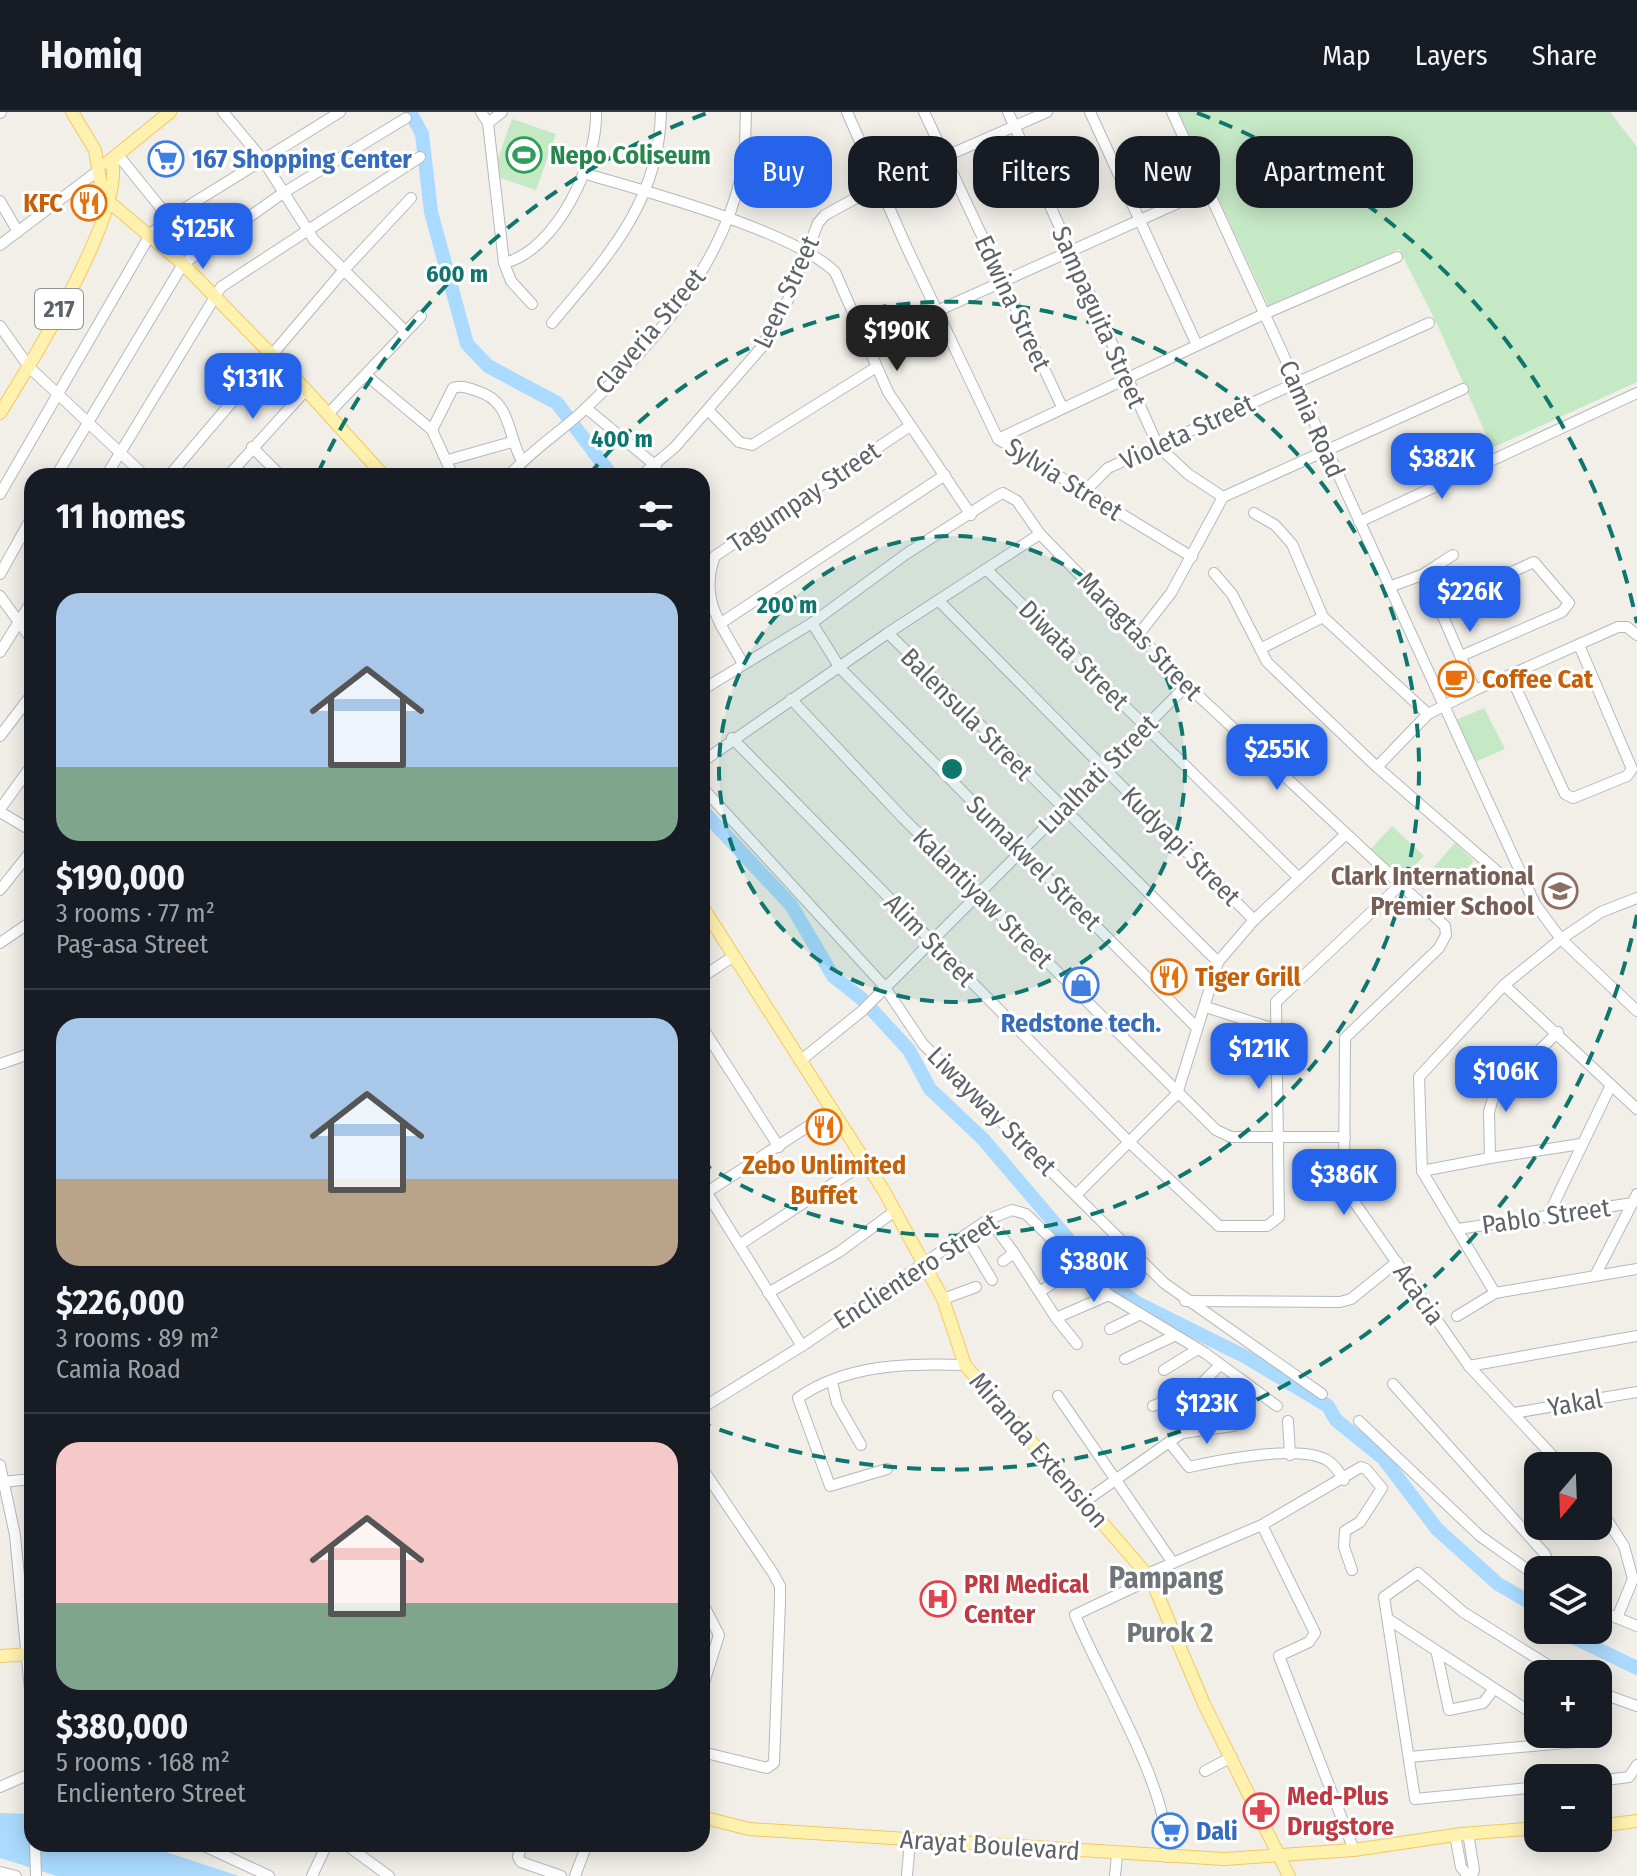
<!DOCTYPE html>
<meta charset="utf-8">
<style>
:root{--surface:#171b24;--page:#20242c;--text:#f1f3f6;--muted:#9ea1a6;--line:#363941;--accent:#2563eb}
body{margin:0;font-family:"Fira Sans Condensed",sans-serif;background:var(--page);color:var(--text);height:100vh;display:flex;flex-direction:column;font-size:30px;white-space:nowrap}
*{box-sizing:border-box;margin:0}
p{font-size:26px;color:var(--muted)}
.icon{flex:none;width:44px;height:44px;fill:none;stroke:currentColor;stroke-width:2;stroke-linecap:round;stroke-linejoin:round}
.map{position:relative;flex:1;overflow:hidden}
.panel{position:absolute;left:24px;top:356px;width:686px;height:1384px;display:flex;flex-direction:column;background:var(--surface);border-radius:24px;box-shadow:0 4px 20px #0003}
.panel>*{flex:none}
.guide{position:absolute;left:734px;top:24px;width:760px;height:72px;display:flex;gap:16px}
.needle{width:52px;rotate:199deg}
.tools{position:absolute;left:1524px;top:1340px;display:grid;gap:16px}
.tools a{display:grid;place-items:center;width:88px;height:88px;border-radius:16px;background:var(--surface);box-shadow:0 4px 20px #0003;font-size:40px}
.price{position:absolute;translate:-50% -68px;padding:0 18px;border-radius:16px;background:var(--accent);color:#fff;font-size:26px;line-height:52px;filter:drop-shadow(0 2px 4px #0008)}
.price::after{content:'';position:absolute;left:50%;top:48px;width:24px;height:18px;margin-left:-12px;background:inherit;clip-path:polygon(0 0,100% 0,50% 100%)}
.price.selected{background:#222;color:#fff}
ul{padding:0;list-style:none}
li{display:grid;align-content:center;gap:16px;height:424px;padding:0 32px}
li+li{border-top:2px solid var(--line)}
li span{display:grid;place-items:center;height:248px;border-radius:24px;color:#555}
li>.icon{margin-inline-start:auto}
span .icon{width:144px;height:144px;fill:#fffc;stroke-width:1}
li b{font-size:34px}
h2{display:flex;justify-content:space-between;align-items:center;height:96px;padding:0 32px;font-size:34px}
.pill{padding:0 28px;border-radius:24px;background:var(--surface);box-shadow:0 4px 20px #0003;font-size:28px;line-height:72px}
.pill.selected{background:var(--accent);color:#fff}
header{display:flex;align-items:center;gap:48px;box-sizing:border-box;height:112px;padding:0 40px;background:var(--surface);border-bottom:2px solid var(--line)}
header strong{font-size:38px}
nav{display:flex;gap:44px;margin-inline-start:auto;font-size:28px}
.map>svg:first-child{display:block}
.green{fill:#c5e8c5}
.water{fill:#aadaff}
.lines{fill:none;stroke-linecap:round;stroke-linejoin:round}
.river{stroke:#aadaff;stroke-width:14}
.minor-casing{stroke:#b5b8bc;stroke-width:12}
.major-casing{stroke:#f2c960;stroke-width:14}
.minor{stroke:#fff;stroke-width:10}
.major{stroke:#fff2af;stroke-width:12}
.ring{fill:none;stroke:#0f766e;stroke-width:4;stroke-dasharray:14 10}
.labels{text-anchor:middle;stroke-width:6;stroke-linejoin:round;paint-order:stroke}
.shield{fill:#fff;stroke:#8f9295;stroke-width:2}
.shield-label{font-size:24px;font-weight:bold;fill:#5f6368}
.leisure-label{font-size:26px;font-weight:bold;fill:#27864d;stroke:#fff;text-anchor:start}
.shop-label{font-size:26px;font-weight:bold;fill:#366cbe;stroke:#fff;text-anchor:start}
.food-label{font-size:26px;font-weight:bold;fill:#c56008;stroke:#fff;text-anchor:start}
.street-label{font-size:26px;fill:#5f6368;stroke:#fff}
.education-label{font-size:26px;font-weight:bold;fill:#785e54;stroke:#fff;text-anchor:end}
.health-label{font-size:26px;font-weight:bold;fill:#be3a42;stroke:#fff;text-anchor:start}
.neighbourhood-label{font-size:28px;font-weight:bold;fill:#70757a;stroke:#fff}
.quarter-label{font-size:30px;font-weight:bold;fill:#70757a;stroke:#fff}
.centre{fill:#0f766e;stroke:#fff;stroke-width:4}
.ring-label{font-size:24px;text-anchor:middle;font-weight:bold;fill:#0f766e;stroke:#fff;stroke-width:6;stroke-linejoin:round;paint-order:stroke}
</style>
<header>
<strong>Homiq</strong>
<nav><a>Map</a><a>Layers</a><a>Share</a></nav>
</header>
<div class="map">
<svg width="1637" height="1764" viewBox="0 0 1637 1764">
<rect width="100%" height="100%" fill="#f1efe8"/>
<g class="green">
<path d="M1178,0H1610L1637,35V270L1492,336L1438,214L1399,137L1270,197Z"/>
<path d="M512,7L556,22L536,78L492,63Z"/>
<path d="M1484,596L1505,637L1475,650L1456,608Z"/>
<path d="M1392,714L1424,744L1400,769L1369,739Z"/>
<path d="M1455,731L1474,749L1453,772L1434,755Z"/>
</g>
<path class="water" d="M0,1701L32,1702V1732H142L239,1764H57L0,1746Z"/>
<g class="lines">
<g class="river">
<path d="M410,0L422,22L431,100L467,232L488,254L557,291L612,364"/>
<path d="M702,698L791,793L833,864L862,887L909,938L930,977L983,1027L1097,1161L1137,1191L1246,1245L1328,1294L1336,1308L1383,1346L1437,1417L1498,1472L1538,1495"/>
<path d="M1567,1518L1575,1526L1637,1556"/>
</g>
<defs>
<g id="minor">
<path d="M223,0L263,48L314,128L404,218"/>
<path d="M481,0L488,11L504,151L511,169L532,192"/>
<path d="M847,0L907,136L998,327L1192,445"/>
<path d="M924,0L1062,295"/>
<path d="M1008,0L1158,334L1188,362L1223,385"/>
<path d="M1090,0L1197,233"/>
<path d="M1172,0L1535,792L1561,827L1637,899"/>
<path d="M0,1L1,0"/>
<path d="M488,11L502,0"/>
<path d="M118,43L169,106"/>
<path d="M586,62C646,79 793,119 835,160L888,280L971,403"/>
<path d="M0,89L18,120"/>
<path d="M0,133L99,58"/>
<path d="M504,151C556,139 598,50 596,0"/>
<path d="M937,199L1207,78"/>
<path d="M552,211C607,145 659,91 661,0"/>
<path d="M0,214L29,255L145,364"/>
<path d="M366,263L432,318L453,364"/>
<path d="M586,296L656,354"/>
<path d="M708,298L739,330L752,333L875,256"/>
<path d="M328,302L421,204"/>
<path d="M432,318L453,276C461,273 468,276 477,279C512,289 507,323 522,349"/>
<path d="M998,327L1264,202L1397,145"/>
<path d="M252,335L281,364"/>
<path d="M448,348L512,330"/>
<path d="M642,363L675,335L761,236L788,188L818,111L825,103L880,73L1047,0"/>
<path d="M56,364L183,152L283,81L406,6"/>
<path d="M106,364L221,175L420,45"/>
<path d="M169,364L343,159L411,86"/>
<path d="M228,364L306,278"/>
<path d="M509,364C531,338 561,320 586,296C656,229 724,152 743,55C746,37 745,18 746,0"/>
<path d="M1084,380L1108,356L1429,211"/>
<path d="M0,382L150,123L169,106L340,0"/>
<path d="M1254,401L1275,413L1292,432L1323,505L1428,602L1377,655"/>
<path d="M1359,410L1637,281"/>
<path d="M986,457L1298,765"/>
<path d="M1214,461L1232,482L1267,550L1377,655L1498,760"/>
<path d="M0,462L32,405"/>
<path d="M1389,475L1422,463L1453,443"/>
<path d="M1431,477L1475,578L1510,563"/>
<path d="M0,484L32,528"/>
<path d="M939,489L1254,808"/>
<path d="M1439,493L1534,450L1569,491L1562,500L1461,544"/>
<path d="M721,511L945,363"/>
<path d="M812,511L840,556L1197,916"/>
<path d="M888,521L1218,850"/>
<path d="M1139,522L1171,481L1223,385L1463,277"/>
<path d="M1579,533L1632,657L1627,664L1573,686L1565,682L1510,563L1618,515H1627L1637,523"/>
<path d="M1260,537L1323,505"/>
<path d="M0,540L32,489"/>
<path d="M743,552C723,514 698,489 715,444L910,314"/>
<path d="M702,578L812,511L906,442L997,384L1003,381L1017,389L1040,422L1187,573L1445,814L1446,823L1439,836L1345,926L1344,1070L1348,1081L1469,1254L1562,1354"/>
<path d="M791,587L903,706L1216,1018L1231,1025H1345"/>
<path d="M1428,602L1475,578"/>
<path d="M0,624L32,582"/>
<path d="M732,626L1129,1030L1219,1114H1267L1279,1105L1276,890L1399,774"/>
<path d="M702,650L888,521L1040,422"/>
<path d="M702,675L884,874L923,932L1164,1171L1322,1282"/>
<path d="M0,697L32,653"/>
<path d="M0,700L32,719"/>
<path d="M0,778L32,738"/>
<path d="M0,831L32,809"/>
<path d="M702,865L734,844"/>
<path d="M1504,873L1637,997"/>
<path d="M1206,895L1274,917"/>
<path d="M702,915L779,1035"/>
<path d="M1558,920L1494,983L1489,1000L1490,1046L1581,1032"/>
<path d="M800,949L862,899L1187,573"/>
<path d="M0,952L32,941"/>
<path d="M1422,1059L1490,1046"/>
<path d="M702,1073L802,1234"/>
<path d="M704,1082L833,998"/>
<path d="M1076,1083L1177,982L1218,850L1254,808L1345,723"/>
<path d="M1547,1106L1611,973"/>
<path d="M989,1107L1014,1141"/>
<path d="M1458,1117L1633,1091"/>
<path d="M965,1123L992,1168"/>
<path d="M739,1133L866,1050"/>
<path d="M1003,1149L1014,1141L1056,1206L1109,1183"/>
<path d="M1595,1164L1637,1082"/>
<path d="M1041,1179L1077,1155"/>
<path d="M768,1181L839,1140L895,1099"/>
<path d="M1495,1181L1422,1059L1419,965L1504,873L1561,827L1601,800L1637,786"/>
<path d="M943,1187L976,1175"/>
<path d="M1185,1189L1340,1190L1351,1187L1397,1150"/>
<path d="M1457,1204L1495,1181L1637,1157"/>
<path d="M1056,1206L1077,1232"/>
<path d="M1110,1217L1139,1203"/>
<path d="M1125,1247L1174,1224"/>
<path d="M1469,1254L1637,1224"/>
<path d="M1164,1258L1198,1237"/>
<path d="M832,1270L837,1291L861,1333"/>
<path d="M1393,1272L1545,1442L1547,1448L1541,1458"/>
<path d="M1058,1284L1173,1451"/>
<path d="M1233,1285V1275L1239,1266"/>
<path d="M1153,1294L1199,1274L1220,1253"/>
<path d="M702,1296L802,1234L989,1107L1012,1098L1026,1102L1109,1183L1205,1241L1277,1294"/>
<path d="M1514,1301L1637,1280"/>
<path d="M1288,1309L1290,1343"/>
<path d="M1359,1309L1480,1424L1538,1465"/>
<path d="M1170,1331L1189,1355C1221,1348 1298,1332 1327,1348C1335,1353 1339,1360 1344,1368"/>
<path d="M0,1353L15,1423L32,1598"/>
<path d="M702,1356L773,1461L780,1474V1489L774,1651L767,1656L702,1640"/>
<path d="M887,1357L830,1374L798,1286C846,1252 909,1251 965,1253"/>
<path d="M2,1370L32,1367"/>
<path d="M1084,1390L1182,1321L1233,1314"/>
<path d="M1598,1394L1624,1434L1633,1467L1617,1506"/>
<path d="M1262,1413L1315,1521L1309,1530L1279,1544L1354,1738"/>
<path d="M1147,1462L1262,1413L1361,1355L1366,1357L1382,1376L1360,1410L1345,1419L1344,1435L1352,1458"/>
<path d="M1151,1467L1075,1503C1100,1565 1172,1680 1167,1745"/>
<path d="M702,1490L719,1523L702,1577"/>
<path d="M1598,1498L1637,1514"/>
<path d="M1388,1507L1538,1605"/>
<path d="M1437,1542L1449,1598L1483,1591L1494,1577"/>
<path d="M1598,1580L1637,1594"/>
<path d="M1598,1616L1606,1585"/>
<path d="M1409,1645L1587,1629L1597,1622"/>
<path d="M1205,1659L1232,1645"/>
<path d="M1598,1669L1629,1665L1637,1653"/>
<path d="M0,1675L32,1661"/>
<path d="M1538,1675L1415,1687L1384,1485L1418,1461L1463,1500L1562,1562"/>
<path d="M1468,1721L1474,1758L1472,1764"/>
<path d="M1455,1723L1461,1755L1468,1764"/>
<path d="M35,1732L36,1764"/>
<path d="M200,1732L269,1764"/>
<path d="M345,1732L389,1764"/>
<path d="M522,1732L518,1745L521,1750L561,1764"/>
<path d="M0,1760L16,1764"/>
<path d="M312,1764L327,1732"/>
<path d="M575,1764L587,1732"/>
<path d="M907,1764L910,1728"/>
<path d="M1115,1764L1117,1742"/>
</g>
<g id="major">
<path d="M72,0L95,38L104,91"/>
<path d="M107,51L170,0"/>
<path d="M102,84L183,152L306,278L384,364"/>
<path d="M0,301C30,253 125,101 112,48"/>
<path d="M702,794L884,1079L943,1187L965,1253L1151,1467L1204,1592L1289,1764"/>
<path d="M0,1544L32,1542"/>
<path d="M702,1705L749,1717L1224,1747L1354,1738L1461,1722L1538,1716"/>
<path d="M1598,1714L1637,1709"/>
</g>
</defs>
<use href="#minor" class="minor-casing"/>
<use href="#major" class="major-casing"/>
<use href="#minor" class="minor"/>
<use href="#major" class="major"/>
</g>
<circle cx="952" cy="657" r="233" fill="#0f766e" fill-opacity=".12"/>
<g class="ring">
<circle cx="952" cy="657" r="233"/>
<path d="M589 363A467 467 0 1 1 705 1053"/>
<path d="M1637 803A700 700 0 0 1 707 1313M318 361A700 700 0 0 1 707 1M1197 1A700 700 0 0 1 1637 511"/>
</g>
<defs>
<symbol id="stadium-ring" viewBox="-11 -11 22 22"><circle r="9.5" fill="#fff" stroke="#2e9e5b" stroke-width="1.5"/><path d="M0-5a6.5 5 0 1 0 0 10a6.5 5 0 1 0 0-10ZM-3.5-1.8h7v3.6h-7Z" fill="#2e9e5b"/></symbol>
<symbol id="supermarket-ring" viewBox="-11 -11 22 22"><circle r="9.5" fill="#fff" stroke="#3f7fe0" stroke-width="1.5"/><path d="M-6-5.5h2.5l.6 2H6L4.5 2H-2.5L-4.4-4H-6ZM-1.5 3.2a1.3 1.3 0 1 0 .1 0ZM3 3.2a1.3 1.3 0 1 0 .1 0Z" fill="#3f7fe0"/></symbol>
<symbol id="restaurant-ring" viewBox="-11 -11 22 22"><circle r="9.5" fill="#fff" stroke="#e8710a" stroke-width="1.5"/><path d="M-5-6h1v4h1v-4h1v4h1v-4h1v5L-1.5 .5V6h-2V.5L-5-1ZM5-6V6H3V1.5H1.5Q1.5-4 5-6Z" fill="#e8710a"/></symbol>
<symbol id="cafe-ring" viewBox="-11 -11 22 22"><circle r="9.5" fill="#fff" stroke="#e8710a" stroke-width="1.5"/><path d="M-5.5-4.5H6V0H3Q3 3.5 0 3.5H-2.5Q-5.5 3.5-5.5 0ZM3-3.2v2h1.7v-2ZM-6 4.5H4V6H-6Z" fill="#e8710a"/></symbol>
<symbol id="university-ring" viewBox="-11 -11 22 22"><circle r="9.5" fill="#fff" stroke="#8d6e63" stroke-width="1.5"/><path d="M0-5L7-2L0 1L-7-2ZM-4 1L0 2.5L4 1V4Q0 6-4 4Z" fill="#8d6e63"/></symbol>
<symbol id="shop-ring" viewBox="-11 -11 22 22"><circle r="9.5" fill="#fff" stroke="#3f7fe0" stroke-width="1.5"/><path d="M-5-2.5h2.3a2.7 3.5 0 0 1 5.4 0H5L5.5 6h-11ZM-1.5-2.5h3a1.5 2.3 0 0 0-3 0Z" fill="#3f7fe0"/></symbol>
<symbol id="hospital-ring" viewBox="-11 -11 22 22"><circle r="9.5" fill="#fff" stroke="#e0444e" stroke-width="1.5"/><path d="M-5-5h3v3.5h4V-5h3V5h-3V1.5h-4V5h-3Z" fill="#e0444e"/></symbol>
<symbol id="pharmacy-ring" viewBox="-11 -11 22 22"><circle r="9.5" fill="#fff" stroke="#e0444e" stroke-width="1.5"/><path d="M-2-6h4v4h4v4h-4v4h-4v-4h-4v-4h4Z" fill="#e0444e"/></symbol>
</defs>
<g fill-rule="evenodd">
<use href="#stadium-ring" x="504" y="23" width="40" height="40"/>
<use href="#supermarket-ring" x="146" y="27" width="40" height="40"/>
<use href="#restaurant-ring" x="69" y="71" width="40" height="40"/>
<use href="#cafe-ring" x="1436" y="547" width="40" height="40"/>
<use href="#university-ring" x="1540" y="759" width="40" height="40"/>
<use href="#restaurant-ring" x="1149" y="845" width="40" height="40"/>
<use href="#shop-ring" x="1061" y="853" width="40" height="40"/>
<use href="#restaurant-ring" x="804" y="995" width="40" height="40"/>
<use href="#hospital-ring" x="918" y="1467" width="40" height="40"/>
<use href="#pharmacy-ring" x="1241" y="1679" width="40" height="40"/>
<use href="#supermarket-ring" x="1150" y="1699" width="40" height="40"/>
</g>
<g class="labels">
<rect class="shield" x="35" y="177" width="48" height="40" rx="6"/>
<g class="shield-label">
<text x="59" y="205">217</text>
</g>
<g class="leisure-label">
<text x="550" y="52">Nepo Coliseum</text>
</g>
<g class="shop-label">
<text x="192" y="56">167 Shopping Center</text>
<text x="1081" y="920" text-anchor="middle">Redstone tech.</text>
<text x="1196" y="1728">Dali</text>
</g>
<g class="food-label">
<text x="63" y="100" text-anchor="end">KFC</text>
<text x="1482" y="576">Coffee Cat</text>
<text x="1195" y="874">Tiger Grill</text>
<text x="824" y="1062" text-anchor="middle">Zebo Unlimited<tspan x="824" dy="30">Buffet</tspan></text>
</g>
<g class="street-label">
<text transform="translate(786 180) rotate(-65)" y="9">Leen Street</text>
<text transform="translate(1013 191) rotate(65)" y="9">Edwina Street</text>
<text transform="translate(1099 205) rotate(66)" y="9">Sampaguita Street</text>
<text transform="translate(650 219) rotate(-50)" y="9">Claveria Street</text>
<text transform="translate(1312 307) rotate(66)" y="9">Camia Road</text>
<text transform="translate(1187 320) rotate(-25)" y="9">Violeta Street</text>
<text transform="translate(1064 367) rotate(32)" y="9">Sylvia Street</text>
<text transform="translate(804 385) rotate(-34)" y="9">Tagumpay Street</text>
<text transform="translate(1140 524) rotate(46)" y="9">Maragtas Street</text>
<text transform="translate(1074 543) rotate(45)" y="9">Diwata Street</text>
<text transform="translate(967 602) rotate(45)" y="9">Balensula Street</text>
<text transform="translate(1098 662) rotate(-45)" y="9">Lualhati Street</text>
<text transform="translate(1181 734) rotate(45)" y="9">Kudyapi Street</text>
<text transform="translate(1034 751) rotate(45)" y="9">Sumakwel Street</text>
<text transform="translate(983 786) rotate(45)" y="9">Kalantiyaw Street</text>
<text transform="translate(930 828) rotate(46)" y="9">Alim Street</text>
<text transform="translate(992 999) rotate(45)" y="9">Liwayway Street</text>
<text transform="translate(1546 1104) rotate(-8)" y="9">Pablo Street</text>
<text transform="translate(916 1159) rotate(-33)" y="9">Enclientero Street</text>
<text transform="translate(1419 1182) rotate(55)" y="9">Acacia</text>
<text transform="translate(1575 1291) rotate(-10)" y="9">Yakal</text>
<text transform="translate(1039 1338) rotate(49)" y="9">Miranda Extension</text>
<text transform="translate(990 1733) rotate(4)" y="9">Arayat Boulevard</text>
</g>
<g class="education-label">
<text x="1534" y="773">Clark International<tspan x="1534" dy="30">Premier School</tspan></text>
</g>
<g class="health-label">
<text x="964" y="1481">PRI Medical<tspan x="964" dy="30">Center</tspan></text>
<text x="1287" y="1693">Med-Plus<tspan x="1287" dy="30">Drugstore</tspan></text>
</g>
<g class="neighbourhood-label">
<text x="1170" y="1530">Purok 2</text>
</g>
<g class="quarter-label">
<text x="1166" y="1476">Pampang</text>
</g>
</g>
<circle cx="952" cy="657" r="12" class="centre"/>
<g class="ring-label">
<text x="457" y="170">600 m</text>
<text x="622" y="335">400 m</text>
<text x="787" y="501">200 m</text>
</g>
</svg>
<div class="tools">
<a><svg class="needle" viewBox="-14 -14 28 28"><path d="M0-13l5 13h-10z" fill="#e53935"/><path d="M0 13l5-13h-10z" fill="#9ea1a6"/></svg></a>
<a><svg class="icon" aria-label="layers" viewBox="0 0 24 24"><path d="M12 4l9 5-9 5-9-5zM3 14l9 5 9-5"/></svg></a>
<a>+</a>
<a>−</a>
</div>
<b class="price" style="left:203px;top:159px">$125K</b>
<b class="price selected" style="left:897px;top:261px">$190K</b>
<b class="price" style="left:253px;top:309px">$131K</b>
<b class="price" style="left:1442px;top:389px">$382K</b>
<b class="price" style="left:1470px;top:522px">$226K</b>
<b class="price" style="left:1277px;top:680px">$255K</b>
<b class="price" style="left:1259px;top:979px">$121K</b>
<b class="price" style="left:1506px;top:1002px">$106K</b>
<b class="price" style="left:1344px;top:1105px">$386K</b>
<b class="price" style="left:1094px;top:1192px">$380K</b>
<b class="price" style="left:1207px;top:1334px">$123K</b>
<div class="guide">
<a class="pill selected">Buy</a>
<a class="pill">Rent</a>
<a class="pill">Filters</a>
<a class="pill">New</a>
<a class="pill">Apartment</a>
</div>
<section class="panel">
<h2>11 homes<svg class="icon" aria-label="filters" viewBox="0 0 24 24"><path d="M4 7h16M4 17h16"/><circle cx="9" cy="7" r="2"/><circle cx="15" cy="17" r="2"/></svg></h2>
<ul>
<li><span style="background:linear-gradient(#a9c7e8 70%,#7fa58c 0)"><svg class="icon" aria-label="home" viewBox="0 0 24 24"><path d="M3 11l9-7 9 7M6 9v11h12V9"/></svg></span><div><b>$190,000</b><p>3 rooms · 77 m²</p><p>Pag-asa Street</p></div></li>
<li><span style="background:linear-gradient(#a9c7e8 65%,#b9a48a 0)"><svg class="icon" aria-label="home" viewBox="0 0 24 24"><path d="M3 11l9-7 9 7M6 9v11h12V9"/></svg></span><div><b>$226,000</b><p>3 rooms · 89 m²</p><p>Camia Road</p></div></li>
<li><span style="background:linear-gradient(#f6c9c9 65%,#7fa58c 0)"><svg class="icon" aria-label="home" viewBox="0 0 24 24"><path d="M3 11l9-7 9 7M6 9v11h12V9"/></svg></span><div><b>$380,000</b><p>5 rooms · 168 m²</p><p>Enclientero Street</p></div></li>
</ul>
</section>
</div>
